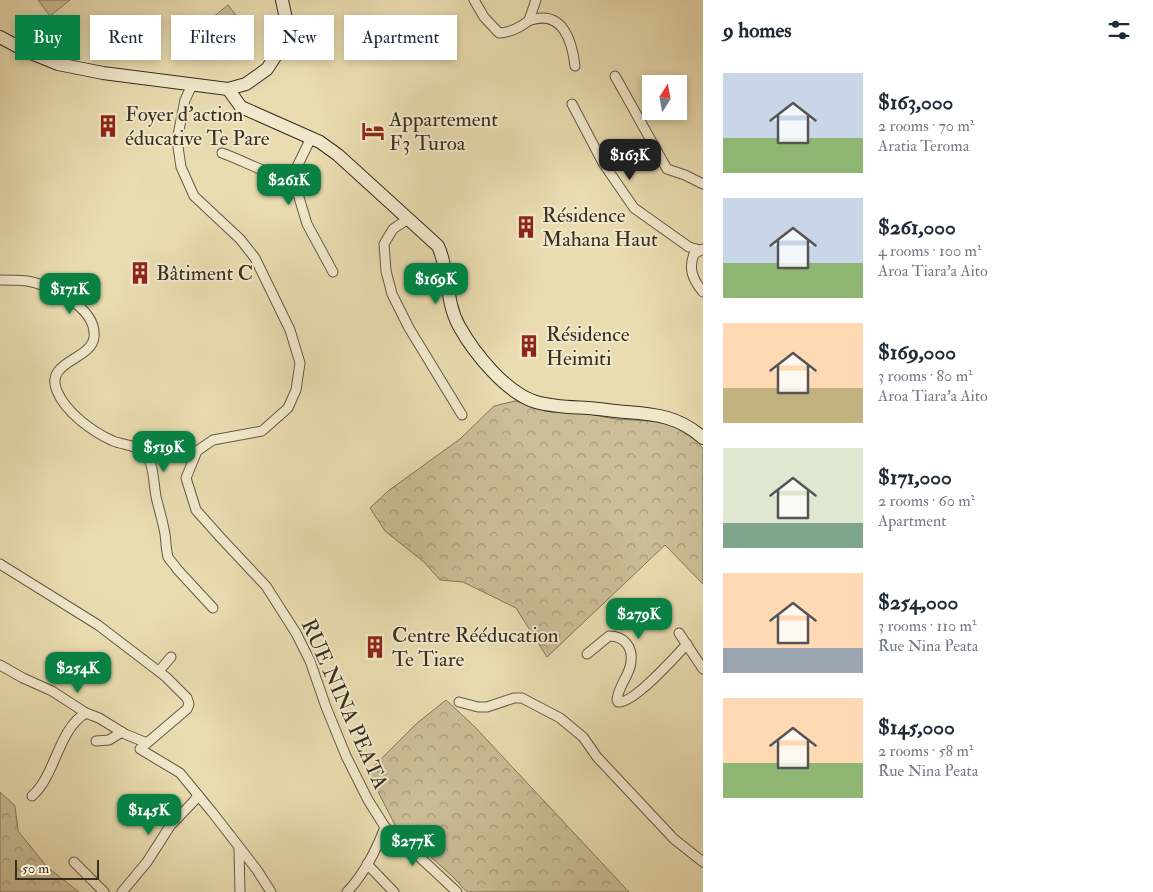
<!DOCTYPE html>
<meta charset="utf-8">
<style>
:root{--surface:#fff;--page:#f6f6f7;--text:#1f2937;--muted:#747a83;--accent:#0b8043}
body{margin:0;font-family:"IM FELL Double Pica",serif;background:var(--page);color:var(--text);height:100vh;display:flex;flex-direction:column;font-size:19px;white-space:nowrap}
*{box-sizing:border-box;margin:0}
p{font-size:16px;color:var(--muted)}
.icon{flex:none;width:28px;height:28px;fill:none;stroke:currentColor;stroke-width:2;stroke-linecap:round;stroke-linejoin:round}
.map{position:relative;flex:1;overflow:hidden}
.details{display:flex;flex-direction:column;background:var(--surface);width:450px}
.details>*{flex:none}
.top-card{position:absolute;left:15px;top:15px;width:475px;height:45px;display:flex;gap:10px}
.needle{width:32px;rotate:11deg}
.buttons{position:absolute;left:642px;top:75px;display:grid;gap:10px}
.buttons a{display:grid;place-items:center;width:45px;height:45px;border-radius:0px;background:var(--surface);box-shadow:0 2px 8px #0003;font-size:25px}
.scale{position:absolute;left:15px;bottom:12px;width:84px;box-sizing:border-box;padding-left:5px;border:2px solid #382e21;border-top:0;font-size:14px;line-height:18px;white-space:nowrap;color:#382e21;-webkit-text-stroke:4px #f1e8cc;paint-order:stroke}
.price{position:absolute;translate:-50% -42px;padding:0 11px;border-radius:10px;background:var(--accent);color:#fff;font-size:16px;line-height:32px;filter:drop-shadow(0 1px 2px #0008)}
.price::after{content:'';position:absolute;left:50%;top:30px;width:15px;height:11px;margin-left:-8px;background:inherit;clip-path:polygon(0 0,100% 0,50% 100%)}
.price.on{background:#222;color:#fff}
ul{padding:0;list-style:none}
li{display:flex;align-items:center;gap:15px;height:125px;padding:0 20px}
li span{display:grid;place-items:center;flex:none;width:140px;height:100px;border-radius:0px;color:#555}
li>.icon{margin-inline-start:auto}
span .icon{width:60px;height:60px;fill:#fffc;stroke-width:1}
li b{font-size:21px}
h2{display:flex;justify-content:space-between;align-items:center;height:60px;padding:0 20px;font-size:21px}
.chip{padding:0 18px;border-radius:0px;background:var(--surface);box-shadow:0 2px 8px #0003;font-size:18px;line-height:45px}
.chip.on{background:var(--accent);color:#fff}
main{display:flex;flex:1;min-height:0}
.map>svg:first-child{display:block}
.forest{fill:url(#forest-crowns);stroke:#82765c}
.garden{fill:#cbbe98;stroke:#82765c}
.lines{fill:none;stroke-linecap:round;stroke-linejoin:round}
.street-casing{stroke:#645a45;stroke-width:11}
.secondary-casing{stroke:#382e21;stroke-width:14}
.street{stroke:#f1e8cc;stroke-width:9}
.secondary{stroke:#f1e8cc;stroke-width:12}
.labels{text-anchor:middle;stroke-width:4;stroke-linejoin:round;paint-order:stroke}
.poi-label{font-size:21px;fill:#382e21;stroke:#f1e8cc;text-anchor:start}
.street-label{font-size:21px;fill:#382e21;stroke:#f1e8cc}
</style>
<main>
<div class="map">
<svg width="703" height="892" viewBox="0 0 703 892">
<defs>
<pattern id="forest-crowns" width="20" height="18" patternUnits="userSpaceOnUse" patternTransform="scale(1.25)"><rect width="20" height="18" fill="#cbbe98"/><path d="M2 6a3 3 0 1 1 6 0M12 15a3 3 0 1 1 6 0" fill="none" stroke="#a69b7c"/></pattern>
</defs>
<rect width="100%" height="100%" fill="#e9dcb0"/>
<filter id="stains"><feTurbulence type="fractalNoise" baseFrequency=".004" numOctaves="4"/><feColorMatrix values="0 0 0 0 .2 0 0 0 0 .09 0 0 0 0 .02 0 0 0 .5 -.17"/></filter>
<radialGradient id="worn" r=".72"><stop offset=".6" stop-color="#630" stop-opacity="0"/><stop offset="1" stop-color="#630" stop-opacity=".3"/></radialGradient>
<g class="forest">
<path d="M515,401L616,419L668,422L698,442L703,449V584L665,545L547,657L516,608L463,582L440,580L424,562L385,531L370,508L388,491L460,439L494,406Z"/>
<path d="M446,700L474,726L629,892H467L452,876L395,825L368,772L416,724Z"/>
<path d="M0,792L15,806L18,831L47,867L79,892H0Z"/>
</g>
<g class="garden">
<path d="M38,0H70L50,16Z"/>
<path d="M228,5L243,24L206,53L191,35Z"/>
</g>
<g class="lines">
<defs>
<g id="street">
<path d="M474,0L484,17L499,33C506,33 514,30 521,26C525,24 527,21 531,20C563,10 572,41 575,66"/>
<path d="M529,20L536,0"/>
<path d="M615,76L667,169L685,175L703,184"/>
<path d="M192,85L185,100L177,140L181,167L194,196L240,239L255,258L290,330L300,363L296,390L288,408L262,431L213,440L197,451L186,478L196,510L220,537L266,586L296,633L310,661L326,707L346,756L368,800L385,827C376,851 364,874 347,892"/>
<path d="M572,104L603,163L634,208L689,247L700,250"/>
<path d="M311,138L291,179L295,184L307,224L333,272"/>
<path d="M222,153C245,161 267,175 291,179"/>
<path d="M408,219L393,229L384,244L386,271L392,294L409,328L462,415"/>
<path d="M703,249L694,254C688,269 693,280 703,292"/>
<path d="M0,280C9,280 18,280 27,281C51,285 97,308 94,337C92,360 44,361 57,391C66,413 93,432 113,441C123,445 137,445 145,453C155,465 153,486 157,501C160,512 163,523 165,534C166,541 166,550 168,557C170,561 175,565 177,569C189,582 201,595 213,608"/>
<path d="M0,564L98,625L166,677L187,698L189,704L187,709L140,749L180,773L212,812L257,870L271,892"/>
<path d="M679,633L703,669"/>
<path d="M587,654L609,636C624,636 633,647 631,662C630,675 618,686 617,700L618,702C633,704 676,656 687,644"/>
<path d="M0,665L23,678L52,691L86,713L99,718L125,734L147,743"/>
<path d="M159,671L171,657"/>
<path d="M459,702L478,707H487L514,698H522L560,718L583,737L597,757L674,839L703,862"/>
<path d="M96,741L109,740L122,732"/>
<path d="M32,796C56,775 58,729 86,713"/>
<path d="M385,827L413,851L457,892"/>
<path d="M239,848L240,892"/>
<path d="M74,862L104,892"/>
<path d="M367,864L394,892"/>
<path d="M122,892L147,862L170,826L194,801L198,795"/>
</g>
<g id="secondary">
<path d="M0,37L26,51L58,64L103,73L228,89L246,84L267,69L282,46L286,19L282,0"/>
<path d="M228,89L241,107L320,142L338,155L438,246C450,272 445,301 459,326C474,353 506,393 536,402C553,407 571,407 588,408C601,409 613,411 626,412C656,414 680,417 703,438"/>
</g>
</defs>
<use href="#street" class="street-casing"/>
<use href="#secondary" class="secondary-casing"/>
<use href="#street" class="street"/>
<use href="#secondary" class="secondary"/>
</g>
<defs>
<symbol id="building-bare" viewBox="-9 -9 18 18"><path d="M-4-6H4V6H1V3H-1V6H-4ZM-2.5-4.3h1.7v1.8h-1.7ZM.8-4.3h1.7v1.8H.8ZM-2.5-1h1.7V.8h-1.7ZM.8-1h1.7V.8H.8Z" fill="#8f2418" stroke="#f1e8cc" stroke-width="2.5" paint-order="stroke"/></symbol>
<symbol id="hotel-bare" viewBox="-9 -9 18 18"><path d="M-6-4.5h1.5V1H6V5H4.5V3h-9V5H-6ZM-4 0a1.8 1.8 0 1 1 3.6 0ZM.5 0V-2.5h3Q6-2.5 6 0Z" fill="#8f2418" stroke="#f1e8cc" stroke-width="2.5" paint-order="stroke"/></symbol>
</defs>
<g fill-rule="evenodd">
<use href="#building-bare" x="92" y="110" width="32" height="32"/>
<use href="#hotel-bare" x="357" y="115" width="32" height="32"/>
<use href="#building-bare" x="510" y="211" width="32" height="32"/>
<use href="#building-bare" x="124" y="257" width="32" height="32"/>
<use href="#building-bare" x="513" y="330" width="32" height="32"/>
<use href="#building-bare" x="359" y="631" width="32" height="32"/>
</g>
<g class="labels">
<g class="poi-label">
<text x="125" y="121">Foyer d'action<tspan x="125" dy="24">éducative Te Pare</tspan></text>
<text x="389" y="126">Appartement<tspan x="389" dy="24">F3 Turoa</tspan></text>
<text x="542" y="222">Résidence<tspan x="542" dy="24">Mahana Haut</tspan></text>
<text x="156" y="280">Bâtiment C</text>
<text x="546" y="341">Résidence<tspan x="546" dy="24">Heimiti</tspan></text>
<text x="392" y="642">Centre Rééducation<tspan x="392" dy="24">Te Tiare</tspan></text>
</g>
<g class="street-label">
<text transform="translate(345 704) rotate(66)" y="7">RUE NINA PEATA</text>
</g>
</g>
<rect width="100%" height="100%" filter="url(#stains)"/>
<rect width="100%" height="100%" fill="url(#worn)"/>
</svg>
<div class="buttons">
<a><svg class="needle" viewBox="-14 -14 28 28"><path d="M0-13l5 13h-10z" fill="#e53935"/><path d="M0 13l5-13h-10z" fill="#747a83"/></svg></a>
</div>
<div class="scale">50 m</div>
<b class="price on" style="left:630px;top:181px">$163K</b>
<b class="price" style="left:289px;top:206px">$261K</b>
<b class="price" style="left:436px;top:305px">$169K</b>
<b class="price" style="left:70px;top:315px">$171K</b>
<b class="price" style="left:164px;top:473px">$519K</b>
<b class="price" style="left:639px;top:640px">$279K</b>
<b class="price" style="left:78px;top:694px">$254K</b>
<b class="price" style="left:149px;top:836px">$145K</b>
<b class="price" style="left:413px;top:867px">$277K</b>
<div class="top-card">
<a class="chip on">Buy</a>
<a class="chip">Rent</a>
<a class="chip">Filters</a>
<a class="chip">New</a>
<a class="chip">Apartment</a>
</div>
</div>
<section class="details">
<h2>9 homes<svg class="icon" aria-label="filters" viewBox="0 0 24 24"><path d="M4 7h16M4 17h16"/><circle cx="9" cy="7" r="2"/><circle cx="15" cy="17" r="2"/></svg></h2>
<ul>
<li><span style="background:linear-gradient(#c9d6e8 65%,#8fb573 0)"><svg class="icon" aria-label="home" viewBox="0 0 24 24"><path d="M3 11l9-7 9 7M6 9v11h12V9"/></svg></span><div><b>$163,000</b><p>2 rooms · 70 m²</p><p>Aratia Teroma</p></div></li>
<li><span style="background:linear-gradient(#c9d6e8 65%,#8fb573 0)"><svg class="icon" aria-label="home" viewBox="0 0 24 24"><path d="M3 11l9-7 9 7M6 9v11h12V9"/></svg></span><div><b>$261,000</b><p>4 rooms · 100 m²</p><p>Aroa Tiara'a Aito</p></div></li>
<li><span style="background:linear-gradient(#ffd9b3 65%,#c2b280 0)"><svg class="icon" aria-label="home" viewBox="0 0 24 24"><path d="M3 11l9-7 9 7M6 9v11h12V9"/></svg></span><div><b>$169,000</b><p>3 rooms · 80 m²</p><p>Aroa Tiara'a Aito</p></div></li>
<li><span style="background:linear-gradient(#dfe7d0 75%,#7fa58c 0)"><svg class="icon" aria-label="home" viewBox="0 0 24 24"><path d="M3 11l9-7 9 7M6 9v11h12V9"/></svg></span><div><b>$171,000</b><p>2 rooms · 60 m²</p><p>Apartment</p></div></li>
<li><span style="background:linear-gradient(#ffd9b3 75%,#9aa5b1 0)"><svg class="icon" aria-label="home" viewBox="0 0 24 24"><path d="M3 11l9-7 9 7M6 9v11h12V9"/></svg></span><div><b>$254,000</b><p>3 rooms · 110 m²</p><p>Rue Nina Peata</p></div></li>
<li><span style="background:linear-gradient(#ffd9b3 65%,#8fb573 0)"><svg class="icon" aria-label="home" viewBox="0 0 24 24"><path d="M3 11l9-7 9 7M6 9v11h12V9"/></svg></span><div><b>$145,000</b><p>2 rooms · 58 m²</p><p>Rue Nina Peata</p></div></li>
</ul>
</section>
</main>
